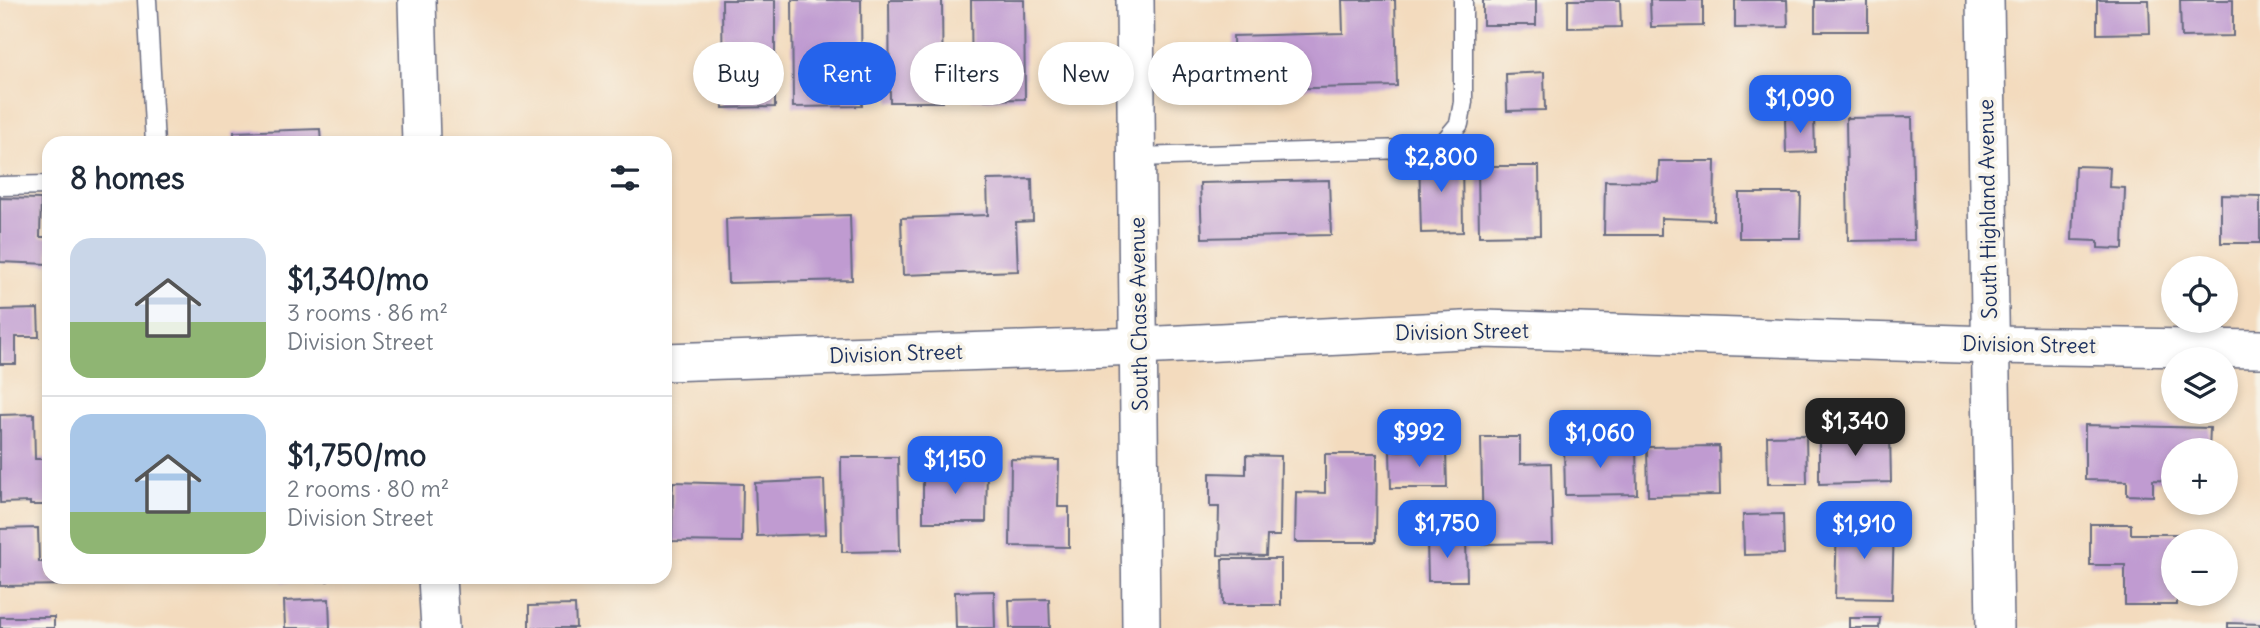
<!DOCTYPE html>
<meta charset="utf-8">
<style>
:root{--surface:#fff;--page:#f6f6f7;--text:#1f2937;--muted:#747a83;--line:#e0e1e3;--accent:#2563eb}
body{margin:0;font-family:Delius,sans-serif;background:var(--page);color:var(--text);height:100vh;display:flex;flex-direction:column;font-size:26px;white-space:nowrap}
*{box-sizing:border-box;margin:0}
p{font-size:23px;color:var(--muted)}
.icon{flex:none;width:38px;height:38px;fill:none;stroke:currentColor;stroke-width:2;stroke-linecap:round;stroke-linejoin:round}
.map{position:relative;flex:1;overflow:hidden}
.drawer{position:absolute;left:42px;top:136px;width:630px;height:448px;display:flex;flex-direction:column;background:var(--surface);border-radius:21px;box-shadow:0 4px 10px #0003}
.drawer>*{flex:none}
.guide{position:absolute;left:693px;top:42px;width:665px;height:63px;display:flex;gap:14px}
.tools{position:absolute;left:2161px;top:256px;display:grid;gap:14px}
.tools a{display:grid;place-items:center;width:77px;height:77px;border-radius:50%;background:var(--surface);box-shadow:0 4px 10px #0003;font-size:35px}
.price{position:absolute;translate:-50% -60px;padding:0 16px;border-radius:14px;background:var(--accent);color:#fff;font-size:23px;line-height:46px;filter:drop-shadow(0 2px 4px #0008)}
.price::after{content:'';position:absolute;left:50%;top:42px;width:21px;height:16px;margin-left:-10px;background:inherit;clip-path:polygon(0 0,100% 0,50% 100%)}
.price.active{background:#222;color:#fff}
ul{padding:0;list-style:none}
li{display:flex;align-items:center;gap:21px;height:175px;padding:0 28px}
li+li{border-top:2px solid var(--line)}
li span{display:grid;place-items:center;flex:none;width:196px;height:140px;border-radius:21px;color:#555}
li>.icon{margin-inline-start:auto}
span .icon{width:84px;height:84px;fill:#fffc;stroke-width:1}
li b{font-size:30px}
h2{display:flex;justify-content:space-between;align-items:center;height:84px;padding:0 28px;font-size:30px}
.tag{padding:0 24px;border-radius:32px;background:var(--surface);box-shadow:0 4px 10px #0003;font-size:24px;line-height:63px}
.tag.active{background:var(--accent);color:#fff}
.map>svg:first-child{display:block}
.building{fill:#c09bd1}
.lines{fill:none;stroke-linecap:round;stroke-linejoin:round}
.lane-casing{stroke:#676b80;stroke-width:21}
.street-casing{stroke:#676b80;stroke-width:40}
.lane{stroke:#fff;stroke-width:18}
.street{stroke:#fff;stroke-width:37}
.labels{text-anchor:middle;stroke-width:7;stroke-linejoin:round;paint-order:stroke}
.street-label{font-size:21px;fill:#1b2f5e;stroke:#f7f3e8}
</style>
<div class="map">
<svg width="2260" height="628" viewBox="0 0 2260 628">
<rect width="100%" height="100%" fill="#f7f3e8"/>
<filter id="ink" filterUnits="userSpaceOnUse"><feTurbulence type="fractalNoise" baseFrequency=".0143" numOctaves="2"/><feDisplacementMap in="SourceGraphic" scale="14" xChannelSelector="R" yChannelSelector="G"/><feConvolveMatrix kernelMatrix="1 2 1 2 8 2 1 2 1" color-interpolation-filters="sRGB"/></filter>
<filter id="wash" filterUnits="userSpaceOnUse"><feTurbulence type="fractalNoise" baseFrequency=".00686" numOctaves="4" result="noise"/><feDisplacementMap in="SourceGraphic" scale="28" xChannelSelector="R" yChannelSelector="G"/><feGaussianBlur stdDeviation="1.57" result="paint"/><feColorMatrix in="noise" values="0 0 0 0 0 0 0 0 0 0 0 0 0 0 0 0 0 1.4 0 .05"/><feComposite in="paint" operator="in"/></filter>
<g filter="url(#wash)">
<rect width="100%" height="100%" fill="#f3dbbe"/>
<g id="blocks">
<g class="building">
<path d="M722,0H775V107L723,108Z"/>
<path d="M792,0H861L862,106L793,107Z"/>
<path d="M889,0H942L943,102H890Z"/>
<path d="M971,0H1024L1025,99L972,100Z"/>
<path d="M1342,0H1395L1397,86L1234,90L1233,36L1343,33Z"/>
<rect x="1483" y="0" width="53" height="25"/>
<path d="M1568,0H1620L1621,27L1568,28Z"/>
<path d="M1650,0H1703V26L1651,27Z"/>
<path d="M1735,0H1787L1788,27L1735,28Z"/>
<rect x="1815" y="0" width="53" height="31"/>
<path d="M2097,0H2149L2150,33L2097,34Z"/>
<path d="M2180,0H2233V36L2181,37Z"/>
<path d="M1544,72L1545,110L1507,111L1506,74Z"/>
<path d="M1814,117L1815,152L1786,153L1785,118Z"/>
<path d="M1912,117L1914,240L1848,241L1846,118Z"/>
<path d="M320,129L321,144H234V132Z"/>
<path d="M1419,155H1462L1463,232L1421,233Z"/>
<path d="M1659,161H1715L1714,220L1661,218V235H1604L1605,181L1658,182Z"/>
<path d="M1478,166H1539L1540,235L1479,236Z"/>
<path d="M2075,166L2110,167L2109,187L2125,188L2123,249L2098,248V241L2072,240Z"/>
<path d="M1032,179L1033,221L1016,222L1018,271L903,275L901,218L988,215L987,180Z"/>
<path d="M1329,180L1331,235L1202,238L1200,183Z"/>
<path d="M1739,193H1801L1800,238H1739Z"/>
<path d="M2221,195L2260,196V243H2221Z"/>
<path d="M0,198L41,199L40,237H49V264L0,262Z"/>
<path d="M850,215L852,280L728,283L726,219Z"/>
<path d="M38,309L39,337H16V364H0V310Z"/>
<path d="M34,414L35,459H49V505H30V502L0,503V415Z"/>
<path d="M2085,425L2210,428L2209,450H2174V481L2153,480V496L2127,495V481L2085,480Z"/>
<path d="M1890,433L1891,482L1819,484V434Z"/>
<path d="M1806,435L1807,484H1768L1767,436Z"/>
<path d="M1481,437H1520V464L1551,463L1553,543L1483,544Z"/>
<path d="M1636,445L1637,494L1565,495L1564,446Z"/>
<path d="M1719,446L1720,495L1648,496L1647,447Z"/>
<path d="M1446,450L1447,488H1391L1390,451Z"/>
<path d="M1325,454H1377L1376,542H1295L1296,492L1325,493Z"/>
<path d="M1246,455L1281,456L1280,536H1267L1266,556L1218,555L1219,507H1210V473L1246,474Z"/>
<path d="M841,457H898L900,551L842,552Z"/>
<path d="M1011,459L1059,460L1058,507H1069V547L1010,546Z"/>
<path d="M923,470H987L986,522H923Z"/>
<path d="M824,480L826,534L757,536L755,483Z"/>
<path d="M673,482L743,484L742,542L672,541Z"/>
<path d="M1783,514L1784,554L1744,555L1743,515Z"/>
<path d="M1837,522L1894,524L1892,599L1835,598Z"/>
<path d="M2090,524H2131V534H2177V541H2174V593H2177V605H2125V565H2090Z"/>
<path d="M38,528L39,562H49V578H70V585L0,586V529Z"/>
<path d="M1427,539H1466L1467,581H1428Z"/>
<path d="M1222,559H1281V605H1223Z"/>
<path d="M282,578H328V581L282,582Z"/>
<path d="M994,591L995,628H956L955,592Z"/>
<path d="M329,599L330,628H285L284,601Z"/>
<path d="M1049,599L1050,628H1010L1009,600Z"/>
<path d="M575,605L576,628H529V606Z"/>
<rect x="0" y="617" width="54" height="11"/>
<path d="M1849,618H1880L1879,628H1849Z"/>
<path d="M2228,623L2260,624V628H2228Z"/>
</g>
</g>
</g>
<g filter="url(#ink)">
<use href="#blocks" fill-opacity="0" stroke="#676b80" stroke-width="2"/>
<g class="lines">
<defs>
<g id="lane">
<path d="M147,0L155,144"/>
<path d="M1137,157L1407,149L1443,143L1459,124L1463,102V0"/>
<path d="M0,186L49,185"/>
</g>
<g id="street">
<path d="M417,0L421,144"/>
<path d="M1135,0L1141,628"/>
<path d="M1985,0L1995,628"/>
<path d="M665,362L1140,346L1483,329L1991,345L2260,349"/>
<path d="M437,578L440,628"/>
</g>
</defs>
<use href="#lane" class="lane-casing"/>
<use href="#street" class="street-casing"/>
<use href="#lane" class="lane"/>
<use href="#street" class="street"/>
</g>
</g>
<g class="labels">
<g class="street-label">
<text transform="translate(1988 209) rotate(-91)" y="7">South Highland Avenue</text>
<text transform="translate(1139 314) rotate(-91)" y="7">South Chase Avenue</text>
<text transform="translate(1462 332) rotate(-1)" y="7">Division Street</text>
<text transform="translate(2029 345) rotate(1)" y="7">Division Street</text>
<text transform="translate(896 354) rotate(-2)" y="7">Division Street</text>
</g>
</g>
</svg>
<div class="tools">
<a><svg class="icon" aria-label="locate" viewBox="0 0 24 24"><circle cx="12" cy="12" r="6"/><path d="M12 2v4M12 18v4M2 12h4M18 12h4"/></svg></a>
<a><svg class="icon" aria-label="layers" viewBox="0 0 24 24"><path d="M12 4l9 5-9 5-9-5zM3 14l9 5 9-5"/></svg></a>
<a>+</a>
<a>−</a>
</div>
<b class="price" style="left:1800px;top:135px">$1,090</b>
<b class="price" style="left:1441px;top:194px">$2,800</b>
<b class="price active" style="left:1855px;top:458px">$1,340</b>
<b class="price" style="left:1419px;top:469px">$992</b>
<b class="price" style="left:1600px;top:470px">$1,060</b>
<b class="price" style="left:955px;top:496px">$1,150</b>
<b class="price" style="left:1447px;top:560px">$1,750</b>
<b class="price" style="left:1864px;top:561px">$1,910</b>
<div class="guide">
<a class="tag">Buy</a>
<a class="tag active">Rent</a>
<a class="tag">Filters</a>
<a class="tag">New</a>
<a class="tag">Apartment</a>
</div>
<section class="drawer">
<h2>8 homes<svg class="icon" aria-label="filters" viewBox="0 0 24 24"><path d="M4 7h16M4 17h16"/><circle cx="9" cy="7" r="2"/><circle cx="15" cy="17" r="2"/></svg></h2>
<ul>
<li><span style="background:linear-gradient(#c9d6e8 60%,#8fb573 0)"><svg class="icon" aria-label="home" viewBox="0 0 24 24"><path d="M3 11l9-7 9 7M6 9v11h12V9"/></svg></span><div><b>$1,340/mo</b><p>3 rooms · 86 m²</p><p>Division Street</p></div></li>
<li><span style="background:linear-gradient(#a9c7e8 70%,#8fb573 0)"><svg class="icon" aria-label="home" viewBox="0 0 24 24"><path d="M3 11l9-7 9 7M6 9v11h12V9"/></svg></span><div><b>$1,750/mo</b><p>2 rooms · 80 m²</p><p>Division Street</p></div></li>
</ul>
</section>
</div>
